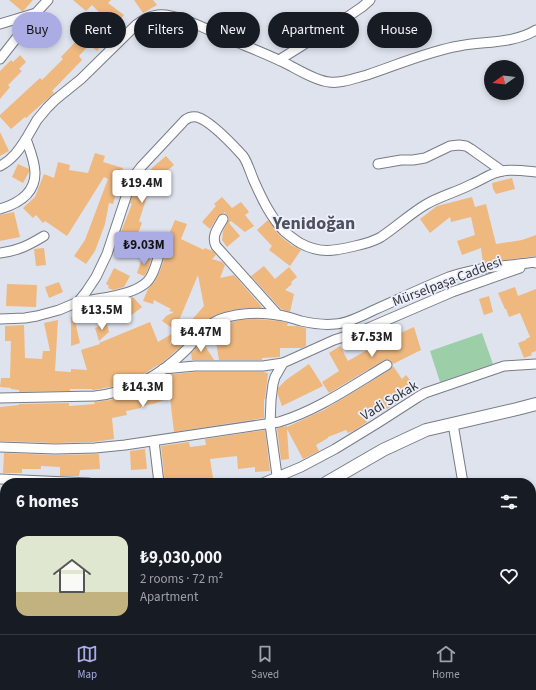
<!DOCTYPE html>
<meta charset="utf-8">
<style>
:root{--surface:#171b24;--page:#20242c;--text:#f1f3f6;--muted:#9ea1a6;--line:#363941;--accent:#aaace3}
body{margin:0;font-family:"Source Sans 3",sans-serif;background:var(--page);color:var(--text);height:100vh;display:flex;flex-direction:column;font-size:15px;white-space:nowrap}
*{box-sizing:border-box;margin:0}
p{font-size:13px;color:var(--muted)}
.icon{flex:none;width:22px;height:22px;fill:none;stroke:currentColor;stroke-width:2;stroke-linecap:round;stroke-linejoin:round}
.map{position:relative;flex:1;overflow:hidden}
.drawer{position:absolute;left:0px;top:478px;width:536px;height:156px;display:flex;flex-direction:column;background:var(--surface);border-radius:16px 16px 0 0;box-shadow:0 2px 6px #0003}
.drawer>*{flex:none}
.hud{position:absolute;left:12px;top:12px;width:512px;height:36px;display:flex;gap:8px}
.needle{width:26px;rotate:255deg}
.tools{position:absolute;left:484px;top:60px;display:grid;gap:8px}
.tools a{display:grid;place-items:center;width:40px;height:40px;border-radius:50%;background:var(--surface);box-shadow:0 2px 6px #0003;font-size:20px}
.price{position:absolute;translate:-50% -34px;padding:0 9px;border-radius:4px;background:#fff;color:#222;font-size:13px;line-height:26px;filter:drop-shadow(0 1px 2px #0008)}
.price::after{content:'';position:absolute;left:50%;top:24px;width:12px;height:9px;margin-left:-6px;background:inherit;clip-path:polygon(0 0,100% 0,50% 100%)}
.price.selected{background:var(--accent);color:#111}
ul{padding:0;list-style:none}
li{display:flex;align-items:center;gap:12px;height:100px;padding:0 16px}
li span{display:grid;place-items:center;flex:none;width:112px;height:80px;border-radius:12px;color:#555}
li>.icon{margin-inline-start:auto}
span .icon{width:48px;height:48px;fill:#fffc;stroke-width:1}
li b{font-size:17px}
h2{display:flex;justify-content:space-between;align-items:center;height:48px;padding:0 16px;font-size:17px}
.tag{padding:0 14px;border-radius:18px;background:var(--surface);box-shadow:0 2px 6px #0003;font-size:14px;line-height:36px}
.tag.selected{background:var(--accent);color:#111}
.menu{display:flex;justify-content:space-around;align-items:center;height:56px;border-top:1px solid var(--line);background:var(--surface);font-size:11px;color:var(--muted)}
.menu a{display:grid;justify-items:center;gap:2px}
.menu .selected{color:var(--accent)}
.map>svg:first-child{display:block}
.green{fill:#9ccfa7}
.building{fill:#eeb87f}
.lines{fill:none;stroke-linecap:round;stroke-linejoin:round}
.minor-casing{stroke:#787c86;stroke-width:11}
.tertiary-casing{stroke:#787c86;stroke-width:14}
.minor{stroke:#fff;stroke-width:9}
.tertiary{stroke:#fff;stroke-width:12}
.labels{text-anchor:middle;stroke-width:3.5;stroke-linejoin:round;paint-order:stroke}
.street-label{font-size:14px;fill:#323438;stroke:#ecf0fc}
.district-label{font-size:18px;font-weight:bold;fill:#4e515b;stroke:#ecf0fc}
</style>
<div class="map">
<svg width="536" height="634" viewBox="0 0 536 634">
<rect width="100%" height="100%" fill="#dfe3ee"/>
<path class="green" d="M482,333L493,364L440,382L430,351Z"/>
<g class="building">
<path d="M9,0H33L23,11H22Z"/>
<path d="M73,0H111L108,3L124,15L103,41L104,42L97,51L89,45L79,56L82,60L52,91L54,93L26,118L25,117L11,129L0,117V115L40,78L42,80L63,59L61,57L80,37H81L102,15L92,5L86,11Z"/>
<path d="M134,0H153L157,5L143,13Z"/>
<path d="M47,26L58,38L47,48L36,36Z"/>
<path d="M20,55L26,62L19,69L22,71L8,85L10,87L0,99V71L11,60L13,62Z"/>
<path d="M0,132L9,151L0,156Z"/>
<path d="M95,153L105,156L103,162L123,168L118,185V186L113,204L109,203L105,224L95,251L86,264L74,256L85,240L108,179L104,177L67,236L45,221L43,223L36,215L33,218L23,208L35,197L44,174L54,178L58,162L70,165L69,170L88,173Z"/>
<path d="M166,156L174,165L161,176L148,192L143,209L139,221L142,223L135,241L139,242L133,254L121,249L128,234L121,232L132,204L130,203L137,184L138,185L153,167Z"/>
<path d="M18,164L29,169V172L23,183L12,177Z"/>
<path d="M512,178L515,189L496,194L493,189L492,183Z"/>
<path d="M222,197L232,208L241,202L249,212L245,215L254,226L245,232L231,221L229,223L240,236L227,247L222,240L223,231L229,219L228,216L225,213V212L218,216L210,229L202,222L216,206L214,204Z"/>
<path d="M472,197L475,207L486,204L496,244L522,240L536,235V256L483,263L481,248L462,255L457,241L475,235L471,217L451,222L450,217L430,233L420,219L437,206Z"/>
<path d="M14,212L20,237L0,241V215Z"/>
<path d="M175,220L187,224L181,239L204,250V248L213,251L216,255L212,259L222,262L225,265L220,278L234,275L262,307L261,308H247L232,310L215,315L201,325L183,345L163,362L142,375L120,385L94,390H92V389H70V391L19,392V390L11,389V388L0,387L1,378H10L11,341H5V326L24,325L25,358L42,359L43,351H50L44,323L58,320L55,371L71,372V369L87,370L81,350L100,344L99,343L150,322L158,342L175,332L169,346L188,324V320L189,323L204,306L198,275L175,330L162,321L166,316L174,312L169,311L171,309L154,300L153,304L143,301L148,289L155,281L160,271L166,254L165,248L162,246L167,233L169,234Z"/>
<path d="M268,220L281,237L293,246L301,250L290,266L269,250L272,246L257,230Z"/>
<path d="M44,248L46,265L36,266L34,249Z"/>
<path d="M143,256L151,259L148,270L144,276L137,273Z"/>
<path d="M264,266L275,279L289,267L297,277L291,282L292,284L285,290L294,294L290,312L283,310L280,308L251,276Z"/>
<path d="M114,268L130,276L124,287L113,290L108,288L109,286L106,284Z"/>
<path d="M59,282L63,292L49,298L45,287Z"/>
<path d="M7,284L37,285L36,307L6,306Z"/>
<path d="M515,287L518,296L536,289V351L531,353L532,355L524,358L518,343L526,340V339L530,337L520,313L509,317L506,309H505L498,293Z"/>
<path d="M489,296L493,312L484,315L479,299Z"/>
<path d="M133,297L142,307L129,317L120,306Z"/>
<path d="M71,317H74L80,343L71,346Z"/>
<path d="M255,319L280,321L288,323L287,326H297L306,328V346L302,348H280V357L262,358V360H219L214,330L220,326L227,323L241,320Z"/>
<path d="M107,324L109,332L99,341L95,328Z"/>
<path d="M414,327L421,350L393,364L390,360H384L329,393L322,382L339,371L329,353L340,346L348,361L381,342Z"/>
<path d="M202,341L214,360H192L191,353Z"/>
<path d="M309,364L323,386L282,406L278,395V388L286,380Z"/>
<path d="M393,366L402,379L406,375L417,389L381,413L377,407L364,415L367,422L355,430L348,433L346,430L328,437V438L316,445L319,451L303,459L287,429L289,459L281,460L277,428L287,426V427L324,410L390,370Z"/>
<path d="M195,372H263L268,373L265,399H264V418L174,432L170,398L153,404L141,406V408L126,411L127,415L112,418L114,439L94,442L55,443L0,441V407L19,405V404L69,403V406L95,404L94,402L110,400L136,392L148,386L165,375Z"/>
<path d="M265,430L270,471L255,472V467L238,469L237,456L210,459L213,478L211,479V483H165L161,446L189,442L190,447L206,445L205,439Z"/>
<path d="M145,449L147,469L131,470L130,451Z"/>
<path d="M4,453L55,455L99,454L100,469L80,470L79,476H60V467L41,466V469H22V473H3Z"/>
</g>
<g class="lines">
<defs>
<g id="minor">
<path d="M0,24L36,13"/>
<path d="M0,59L36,13L48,0"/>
<path d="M279,60L343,20L362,7L370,0"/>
<path d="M378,164L401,160H413L425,158L450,146L459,145L466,146L471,149L502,171"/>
<path d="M0,166C12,160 19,150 26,139"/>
<path d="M0,209C17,204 35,194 35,173C35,162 30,150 26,139L37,120L47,108L55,100L81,79L136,25C143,20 149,16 158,15C177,13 210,31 229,39C248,47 267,54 285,63C297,69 316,81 329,82C341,84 355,78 367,75C397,65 429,51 459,46C485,41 513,44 536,30"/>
<path d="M223,219C218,228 211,236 216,246L278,315"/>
<path d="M0,253C18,251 29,245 44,236"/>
<path d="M78,302C97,299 140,295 150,278C155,271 157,260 160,252"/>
<path d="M0,319L25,318L37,316L59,310L78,302L86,292L96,277L107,254L132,179L141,167L185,120C189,117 192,116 197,117C211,121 233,145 243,156C248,163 250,172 254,181C262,199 271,218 285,232C290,236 295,240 300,243C320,254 334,251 355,246C364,244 373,242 381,237C396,227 410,214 425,205C440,196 457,192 472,184C482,180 492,172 503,171C512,169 526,171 536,172"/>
<path d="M163,369L195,366H263L283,363"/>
<path d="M0,398L95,396C132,392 161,375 187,349C197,339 205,326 218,320C237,313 258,312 278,315C286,316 294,319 301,321C310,323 326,325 335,324C346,324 364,315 374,310C399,299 424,287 449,277C477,267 507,266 536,262V263"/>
<path d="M453,424L463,483"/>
<path d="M154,441L159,483"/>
<path d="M0,447L55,449L95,448L125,445L279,422C318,410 352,386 387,365"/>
<path d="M0,479L89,483"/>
<path d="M263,483L301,467L335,449L376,424L418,397L425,393L504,366L536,364"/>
<path d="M278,483L270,424L271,400L273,384L275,377L283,363L334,340L359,332L452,292L520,268"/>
<path d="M454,629L465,634"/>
<path d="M481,629L482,634"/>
<path d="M167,634L172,629"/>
<path d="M521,634L536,632"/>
</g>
<g id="tertiary">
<path d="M326,483L383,450L426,430L517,409L536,404"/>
<path d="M0,574L5,573"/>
</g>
</defs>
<use href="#minor" class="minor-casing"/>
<use href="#tertiary" class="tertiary-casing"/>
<use href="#minor" class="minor"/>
<use href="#tertiary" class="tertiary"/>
</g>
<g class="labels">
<g class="street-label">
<text transform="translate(447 281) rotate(-21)" y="5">Mürselpaşa Caddesi</text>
<text transform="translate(389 400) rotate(-31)" y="5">Vadi Sokak</text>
</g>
<g class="district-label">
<text x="314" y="229">Yenidoğan</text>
</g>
</g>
</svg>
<div class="tools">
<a><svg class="needle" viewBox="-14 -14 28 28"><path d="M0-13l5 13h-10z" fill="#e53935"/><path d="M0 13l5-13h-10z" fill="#9ea1a6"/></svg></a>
</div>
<b class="price" style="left:142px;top:204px">₺19.4M</b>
<b class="price selected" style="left:144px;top:266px">₺9.03M</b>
<b class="price" style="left:102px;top:331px">₺13.5M</b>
<b class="price" style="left:201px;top:353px">₺4.47M</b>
<b class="price" style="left:372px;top:358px">₺7.53M</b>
<b class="price" style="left:143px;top:408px">₺14.3M</b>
<div class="hud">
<a class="tag selected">Buy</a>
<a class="tag">Rent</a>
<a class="tag">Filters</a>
<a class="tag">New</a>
<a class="tag">Apartment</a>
<a class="tag">House</a>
</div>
<section class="drawer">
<h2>6 homes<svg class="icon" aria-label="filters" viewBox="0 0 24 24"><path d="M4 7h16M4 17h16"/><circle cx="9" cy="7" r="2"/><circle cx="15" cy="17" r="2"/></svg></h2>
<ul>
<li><span style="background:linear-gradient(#dfe7d0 70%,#c2b280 0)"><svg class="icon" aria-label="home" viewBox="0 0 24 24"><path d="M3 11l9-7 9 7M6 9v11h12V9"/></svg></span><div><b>₺9,030,000</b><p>2 rooms · 72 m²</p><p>Apartment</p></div><svg class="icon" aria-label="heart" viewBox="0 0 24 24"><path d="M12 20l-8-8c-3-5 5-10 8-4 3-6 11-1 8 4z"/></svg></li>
</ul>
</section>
</div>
<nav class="menu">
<a class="selected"><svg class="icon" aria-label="map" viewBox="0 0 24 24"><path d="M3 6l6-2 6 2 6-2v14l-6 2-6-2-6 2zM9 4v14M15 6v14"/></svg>Map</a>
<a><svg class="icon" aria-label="saved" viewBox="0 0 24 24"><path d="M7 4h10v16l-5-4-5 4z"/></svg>Saved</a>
<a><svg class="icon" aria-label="home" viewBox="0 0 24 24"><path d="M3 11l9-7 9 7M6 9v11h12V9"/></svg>Home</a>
</nav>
